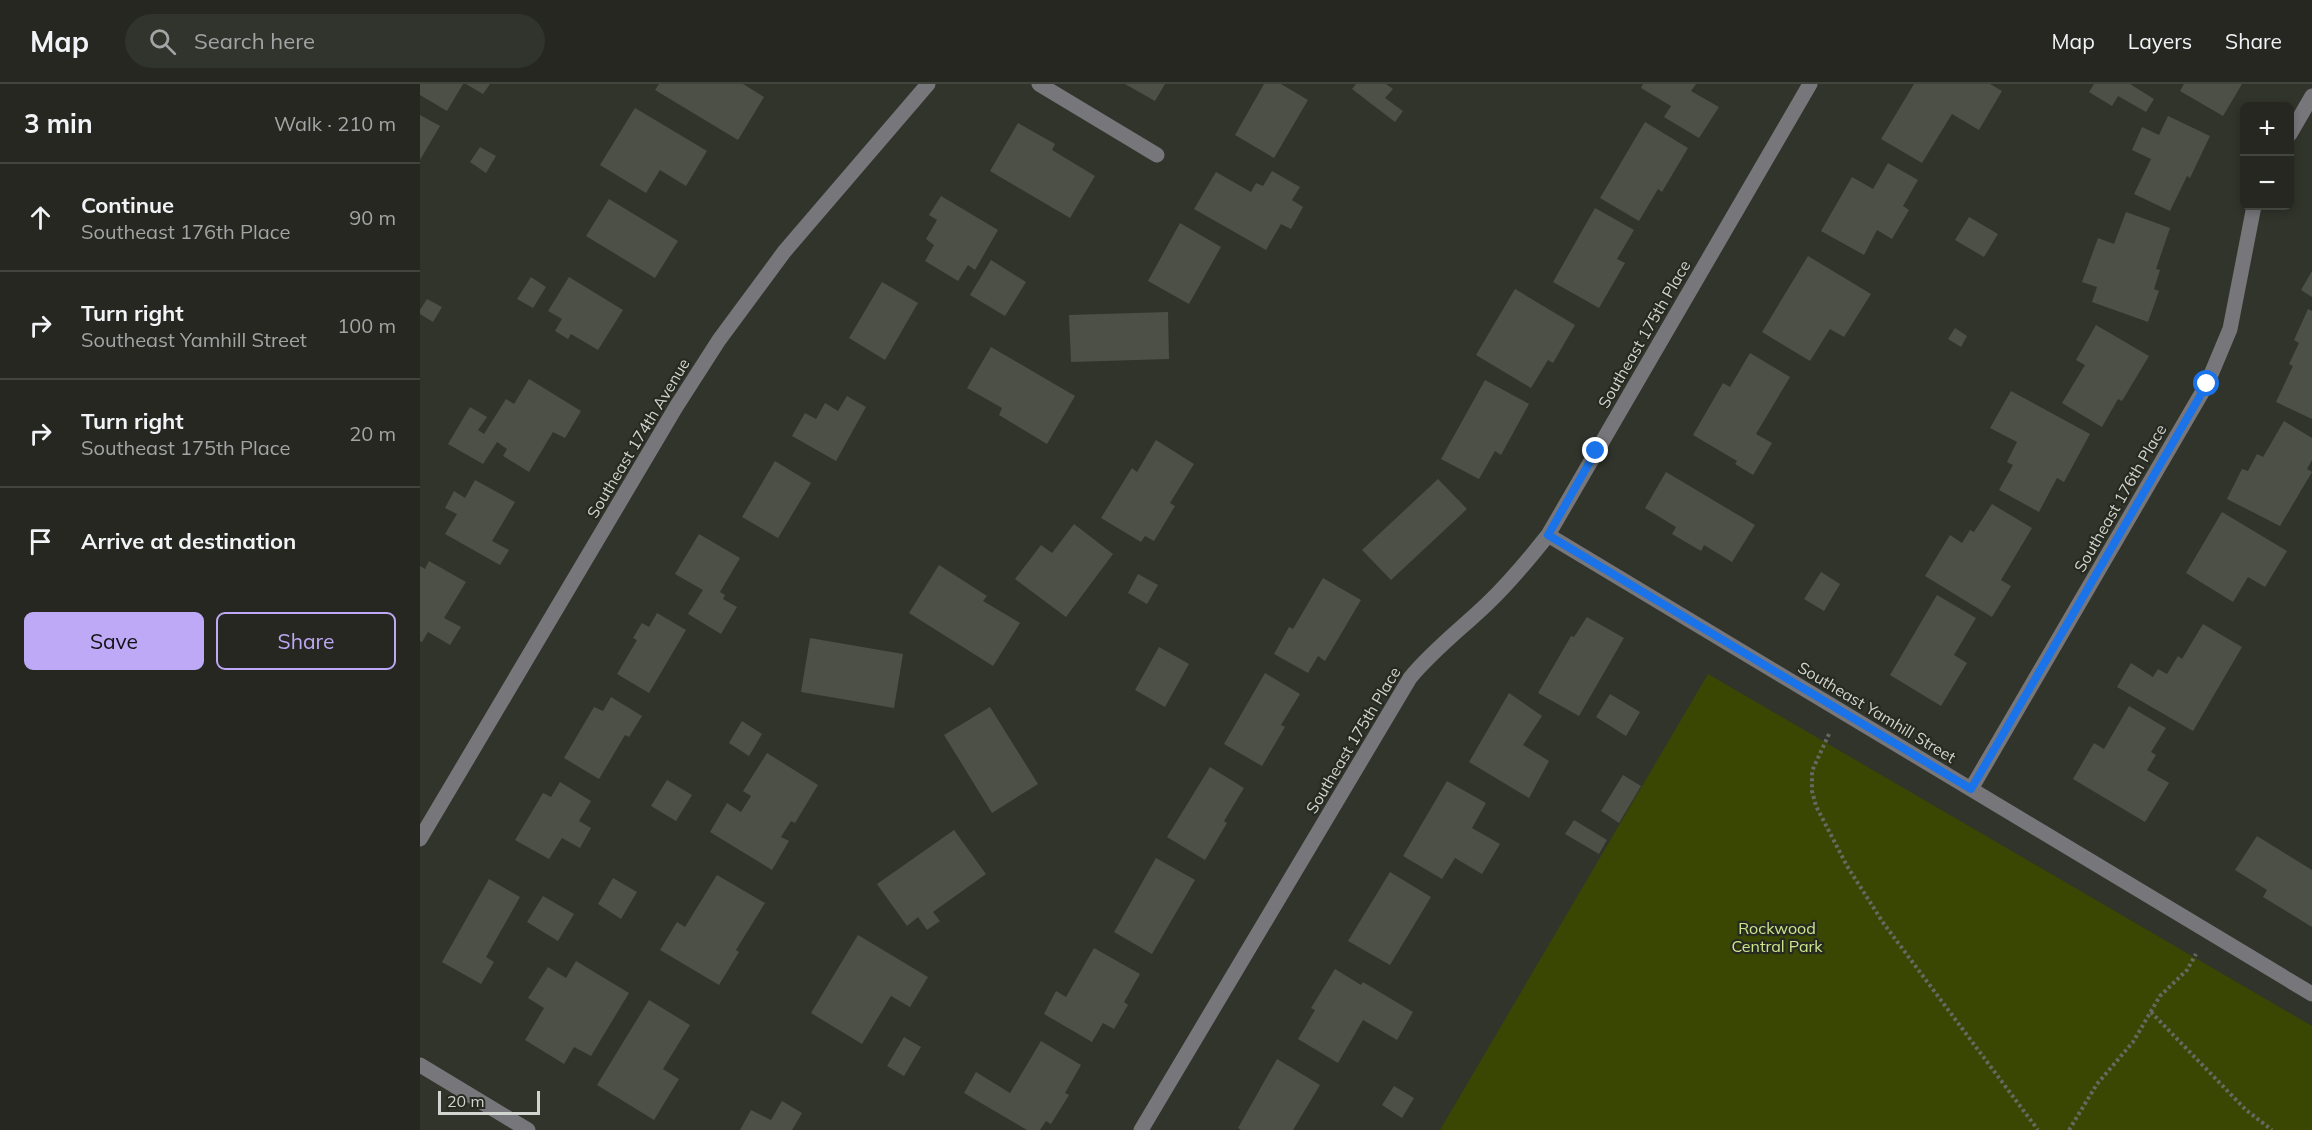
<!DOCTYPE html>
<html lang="en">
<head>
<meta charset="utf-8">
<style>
  body { margin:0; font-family:Mulish,sans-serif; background:#31332d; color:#f1f3f6 }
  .controls { position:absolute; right:18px; top:18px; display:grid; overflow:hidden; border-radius:9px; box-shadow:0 3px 9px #0003 }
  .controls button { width:54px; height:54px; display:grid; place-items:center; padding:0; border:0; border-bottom:2px solid #42443e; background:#252720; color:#f1f3f6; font:30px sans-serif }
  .scale { position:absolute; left:18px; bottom:15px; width:102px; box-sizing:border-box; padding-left:6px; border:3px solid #d2d4cf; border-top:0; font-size:16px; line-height:21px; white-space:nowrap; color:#d2d4cf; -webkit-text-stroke:4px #272a21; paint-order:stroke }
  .stop { position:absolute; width:18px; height:18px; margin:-14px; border:4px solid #1a73e8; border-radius:50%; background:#fff }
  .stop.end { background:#1a73e8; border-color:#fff; box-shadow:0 2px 6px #0008 }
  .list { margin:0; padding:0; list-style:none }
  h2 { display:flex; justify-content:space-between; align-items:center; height:78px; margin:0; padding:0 24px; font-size:26px }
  h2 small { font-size:20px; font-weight:400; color:#a3a5a5 }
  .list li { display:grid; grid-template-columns:39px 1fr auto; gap:18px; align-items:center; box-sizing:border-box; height:108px; padding:0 24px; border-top:2px solid #42443e }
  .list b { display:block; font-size:22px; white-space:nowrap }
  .list p { margin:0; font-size:20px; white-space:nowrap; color:#a3a5a5 }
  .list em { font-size:20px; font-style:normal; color:#a3a5a5 }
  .actions { display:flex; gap:12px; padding:18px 24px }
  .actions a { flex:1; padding:14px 0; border:2px solid #bda9f5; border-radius:9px; text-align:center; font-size:21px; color:#bda9f5 }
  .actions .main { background:#bda9f5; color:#111 }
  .icon { flex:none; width:33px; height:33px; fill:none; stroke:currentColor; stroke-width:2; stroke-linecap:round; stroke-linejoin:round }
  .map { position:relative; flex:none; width:1892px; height:1046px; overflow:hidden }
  header { display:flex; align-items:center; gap:36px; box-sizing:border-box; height:84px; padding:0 30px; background:#252720; border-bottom:2px solid #42443e }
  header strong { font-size:28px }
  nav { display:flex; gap:33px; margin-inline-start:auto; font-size:21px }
  .search { width:420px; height:54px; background:#31332d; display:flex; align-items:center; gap:15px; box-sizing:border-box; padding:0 21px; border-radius:33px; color:#a3a5a5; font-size:22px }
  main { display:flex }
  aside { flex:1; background:#252720 }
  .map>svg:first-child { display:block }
</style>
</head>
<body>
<header>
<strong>Map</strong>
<div class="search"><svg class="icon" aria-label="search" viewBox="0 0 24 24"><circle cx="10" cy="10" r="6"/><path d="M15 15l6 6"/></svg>Search here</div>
<nav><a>Map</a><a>Layers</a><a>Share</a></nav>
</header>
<main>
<aside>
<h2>3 min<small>Walk · 210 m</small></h2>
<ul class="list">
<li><svg class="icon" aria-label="ahead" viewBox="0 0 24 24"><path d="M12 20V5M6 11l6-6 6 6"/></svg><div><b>Continue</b><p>Southeast 176th Place</p></div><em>90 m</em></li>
<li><svg class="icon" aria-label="right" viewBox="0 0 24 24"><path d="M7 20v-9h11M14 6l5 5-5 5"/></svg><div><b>Turn right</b><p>Southeast Yamhill Street</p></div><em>100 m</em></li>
<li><svg class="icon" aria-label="right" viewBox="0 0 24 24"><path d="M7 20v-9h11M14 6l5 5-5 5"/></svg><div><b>Turn right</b><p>Southeast 175th Place</p></div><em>20 m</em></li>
<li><svg class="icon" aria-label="arrive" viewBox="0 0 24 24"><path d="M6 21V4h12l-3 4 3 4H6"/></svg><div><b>Arrive at destination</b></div></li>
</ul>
<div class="actions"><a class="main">Save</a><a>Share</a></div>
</aside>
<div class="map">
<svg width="1892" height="1046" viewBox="0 0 1892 1046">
  <rect width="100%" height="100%" fill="#31342b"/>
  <path fill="#394702" d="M1288,590L1892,942V1046H1020Z"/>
  <path fill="#4d5046" d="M0,0H43L27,27L0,11Z
    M46,0H70L63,10Z
    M239,0H323L344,13L318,56L235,6Z
    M705,0H745L735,17Z
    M844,0H861L888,16L854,74L815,51Z
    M936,0H966L973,5L965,14L983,27L975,38L932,5Z
    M1223,0H1276L1271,7L1299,23L1279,54L1244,33L1251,22L1221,4Z
    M1494,0H1570L1582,7L1559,46L1532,30L1502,79L1461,55Z
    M1674,0H1710L1734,15L1726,28L1698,12L1692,22L1669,8Z
    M1764,0H1822L1803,32L1760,7Z
    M215,24L287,67L266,102L240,86L226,109L180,81Z
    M0,31L20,42L0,76Z
    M1748,32L1790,52L1770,94L1767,92L1750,127L1714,110L1731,75L1712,66L1722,43L1739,51Z
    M1225,38L1268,64L1242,108L1238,105L1219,137L1180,114Z
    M598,39L635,60L632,66L675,92L650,134L570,87Z
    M60,63L76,72L66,89L50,78Z
    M1468,79L1498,96L1483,122L1489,126L1472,155L1457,146L1444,171L1401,147L1432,93L1453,105Z
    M852,87L880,103L872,116L883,123L871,145L861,140L846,166L774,125L796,88L831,108L836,99L843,102Z
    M521,112L578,146L555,186L548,181L538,197L505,177L514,161L506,155L517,136L509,131Z
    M189,115L258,157L235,194L166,152Z
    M1175,124L1214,146L1197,175L1205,179L1179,224L1133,198Z
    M1706,128L1750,144L1736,185L1740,186L1734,205L1739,207L1728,238L1672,218L1677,203L1662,198L1678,154L1694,160Z
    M1549,133L1578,150L1564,173L1535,156Z
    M760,139L801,163L769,220L728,197Z
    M1388,172L1451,210L1424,253L1410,245L1390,277L1342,248Z
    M571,176L606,198L585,232L550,211Z
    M1892,187V213L1881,206Z
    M111,193L126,203L113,224L97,215Z
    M149,193L203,226L178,266L151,250L148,255L135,247L142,235L128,227Z
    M462,198L498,219L465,276L429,254Z
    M1095,205L1155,241L1133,279L1128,276L1111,304L1056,271Z
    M7,215L22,223L13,238L0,230V226Z
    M1888,225L1892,227V335L1856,318L1873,282L1869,280L1879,259L1874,256Z
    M748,228L749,275L651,278L649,231Z
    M1676,241L1729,272L1702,317L1698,315L1682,343L1642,319L1665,281L1656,276Z
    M1535,244L1547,252L1541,263L1528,255Z
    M571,263L655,312L627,360L579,331L582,324L547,304Z
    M1330,269L1370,293L1336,350L1352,359L1333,391L1315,380L1317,377L1273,351L1303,299L1310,303Z
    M109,295L161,327L145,354L133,348L109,388L83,372L87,365L77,358L63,380L28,360L50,323L67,333L58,346L64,350L86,315L94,320Z
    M1065,296L1109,320L1081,371L1075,367L1059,395L1021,375Z
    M1591,307L1670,350L1644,398L1637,394L1619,428L1579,406L1593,381L1587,378L1597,358L1570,344Z
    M427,312L446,323L416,377L372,352L385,329L396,335L405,319L418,327Z
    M1864,337L1892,354V376L1887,385L1892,388L1860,442L1807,415L1822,385L1828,387L1837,370L1843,373Z
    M736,356L774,380L750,419L755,422L734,457L725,452L721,458L681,434L712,384L717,388Z
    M355,377L391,399L358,454L322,433Z
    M1246,388L1335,441L1312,478L1284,461L1281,467L1252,450L1256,443L1225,424Z
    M1018,395L1047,425L971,496L942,466Z
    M55,396L95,418L72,457L89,466L80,481L25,450L37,430L25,424L34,407L45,414Z
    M1572,420L1612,444L1581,496L1591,502L1572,533L1505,492L1530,451L1542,459L1550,446L1554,448Z
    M1802,428L1867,467L1845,503L1828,493L1813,518L1766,489Z
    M654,440L693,470L646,533L595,495L621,461L632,469Z
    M279,450L320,474L300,508L305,511L303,515L317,523L301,550L268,530L283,506L255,490Z
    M9,477L46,498L24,534L41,543L30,561L8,548L2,558L0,557V482L5,485Z
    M519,481L567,512L563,517L600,539L573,582L489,529Z
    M1401,488L1420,500L1404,527L1384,515Z
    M718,490L738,501L727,520L708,509Z
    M903,494L941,516L905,577L898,572L888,589L854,570L869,543L873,545Z
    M1517,511L1556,534L1534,571L1547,579L1521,622L1470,591Z
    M237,529L266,546L229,609L197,590L217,556L213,554L222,539L229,543Z
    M1167,533L1204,554L1159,632L1118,609L1151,552L1154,553Z
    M1783,540L1822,563L1773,647L1697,603L1711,579L1733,593L1738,585L1747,590L1758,572L1762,575Z
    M390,554L483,570L474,624L381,608Z
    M739,563L769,580L745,623L715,606Z
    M845,589L880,610L861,641L865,643L842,682L804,660Z
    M1089,609L1122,632L1103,661L1129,677L1109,714L1049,678Z
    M1190,610L1220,628L1206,652L1176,633Z
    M191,613L222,632L209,653L205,651L179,695L144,674L174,623L183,627Z
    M1709,622L1746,644L1731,668L1736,671L1727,686L1749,699L1725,738L1653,695L1674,659L1684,665Z
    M570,623L618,700L572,729L524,651Z
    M322,637L342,650L329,672L309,659Z
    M347,669L398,701L375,739L371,737L361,753L369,757L352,786L290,748L307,719L321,728L331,712L323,707Z
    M790,683L824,704L804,737L807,739L785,776L747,753Z
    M1203,691L1221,702L1199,739L1181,727Z
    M247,696L272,711L256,737L231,722Z
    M1027,697L1066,719L1052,744L1080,760L1062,790L1035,774L1022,795L983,772Z
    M140,698L171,717L159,737L171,744L160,764L142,754L129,775L95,756L123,709L131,713Z
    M1154,736L1187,756L1179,770L1145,750Z
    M534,746L566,790L513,828L520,837L507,846L498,833L487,842L457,800Z
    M1837,752L1892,786V843L1843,813L1847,806L1815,786Z
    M736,774L775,796L732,870L694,848Z
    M970,788L1011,813L970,881L928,857Z
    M297,791L345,819L316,866L319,868L299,901L240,866L257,838L265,843Z
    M193,794L217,808L201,835L178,820Z
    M69,795L100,813L66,873L74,878L61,900L22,878Z
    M123,812L154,830L138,857L107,838Z
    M438,851L508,893L490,923L471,912L442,960L391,929Z
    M674,864L720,890L704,918L708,921L694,945L683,939L672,958L624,930L636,907L646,913Z
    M156,877L209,909L171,972L154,963L144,980L105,956L124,924L108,914L128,883L146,894Z
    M915,885L941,901L943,898L993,928L977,956L943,936L918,979L878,955L895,926L891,924Z
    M229,916L270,941L243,985L259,995L234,1036L177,1001Z
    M484,953L501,963L484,992L467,982Z
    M621,957L661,981L645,1009L649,1011L631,1040L626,1037L620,1046H607L544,1009L556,988L590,1009Z
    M857,975L900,1001L873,1046H821L818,1044Z
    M974,1002L994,1014L982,1034L962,1021Z
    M362,1017L382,1029L372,1046H320L331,1026L351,1036Z"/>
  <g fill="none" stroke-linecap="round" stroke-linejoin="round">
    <path stroke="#666961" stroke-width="4" stroke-dasharray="3 3" stroke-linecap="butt" d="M1409,650L1392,687V707L1396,722L1427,782L1464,840L1618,1046
      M1731,928L1826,1026L1852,1046
      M1649,1046L1677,1000L1713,958L1740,912L1767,886L1776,870"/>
    <path stroke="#77767b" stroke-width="15" d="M619,0L737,71
      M1870,50L1892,12
      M1128,451L1892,910
      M1551,705L1787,300L1810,245L1834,122
      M0,755L256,323L299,256L364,168L508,0
      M0,981L108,1046
      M721,1046L990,594C1013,566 1041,545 1067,520C1089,499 1109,475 1128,451L1390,0"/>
  </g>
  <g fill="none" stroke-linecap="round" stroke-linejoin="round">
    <path stroke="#1a73e8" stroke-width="8" d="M1176,367L1128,451L1551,705L1787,300"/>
  </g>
  <g text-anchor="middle" stroke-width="4.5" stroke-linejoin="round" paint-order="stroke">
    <g font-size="16" fill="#d2d4cf" stroke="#272a21">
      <text transform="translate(1224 250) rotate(-60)" y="6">Southeast 175th Place</text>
      <text transform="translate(218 354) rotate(-59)" y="6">Southeast 174th Avenue</text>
      <text transform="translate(1700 414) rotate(-60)" y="6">Southeast 176th Place</text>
      <text transform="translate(1457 628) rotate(31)" y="6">Southeast Yamhill Street</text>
      <text transform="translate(933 656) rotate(-59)" y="6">Southeast 175th Place</text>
    </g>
    <g font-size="16" fill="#cee78d" stroke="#272a21">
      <text x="1357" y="850">Rockwood<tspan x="1357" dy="18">Central Park</tspan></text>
    </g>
  </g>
</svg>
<div class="controls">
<button>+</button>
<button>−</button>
</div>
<div class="scale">20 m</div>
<div class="stop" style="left:1787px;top:300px"></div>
<div class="stop end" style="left:1176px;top:367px"></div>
</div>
</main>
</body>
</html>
